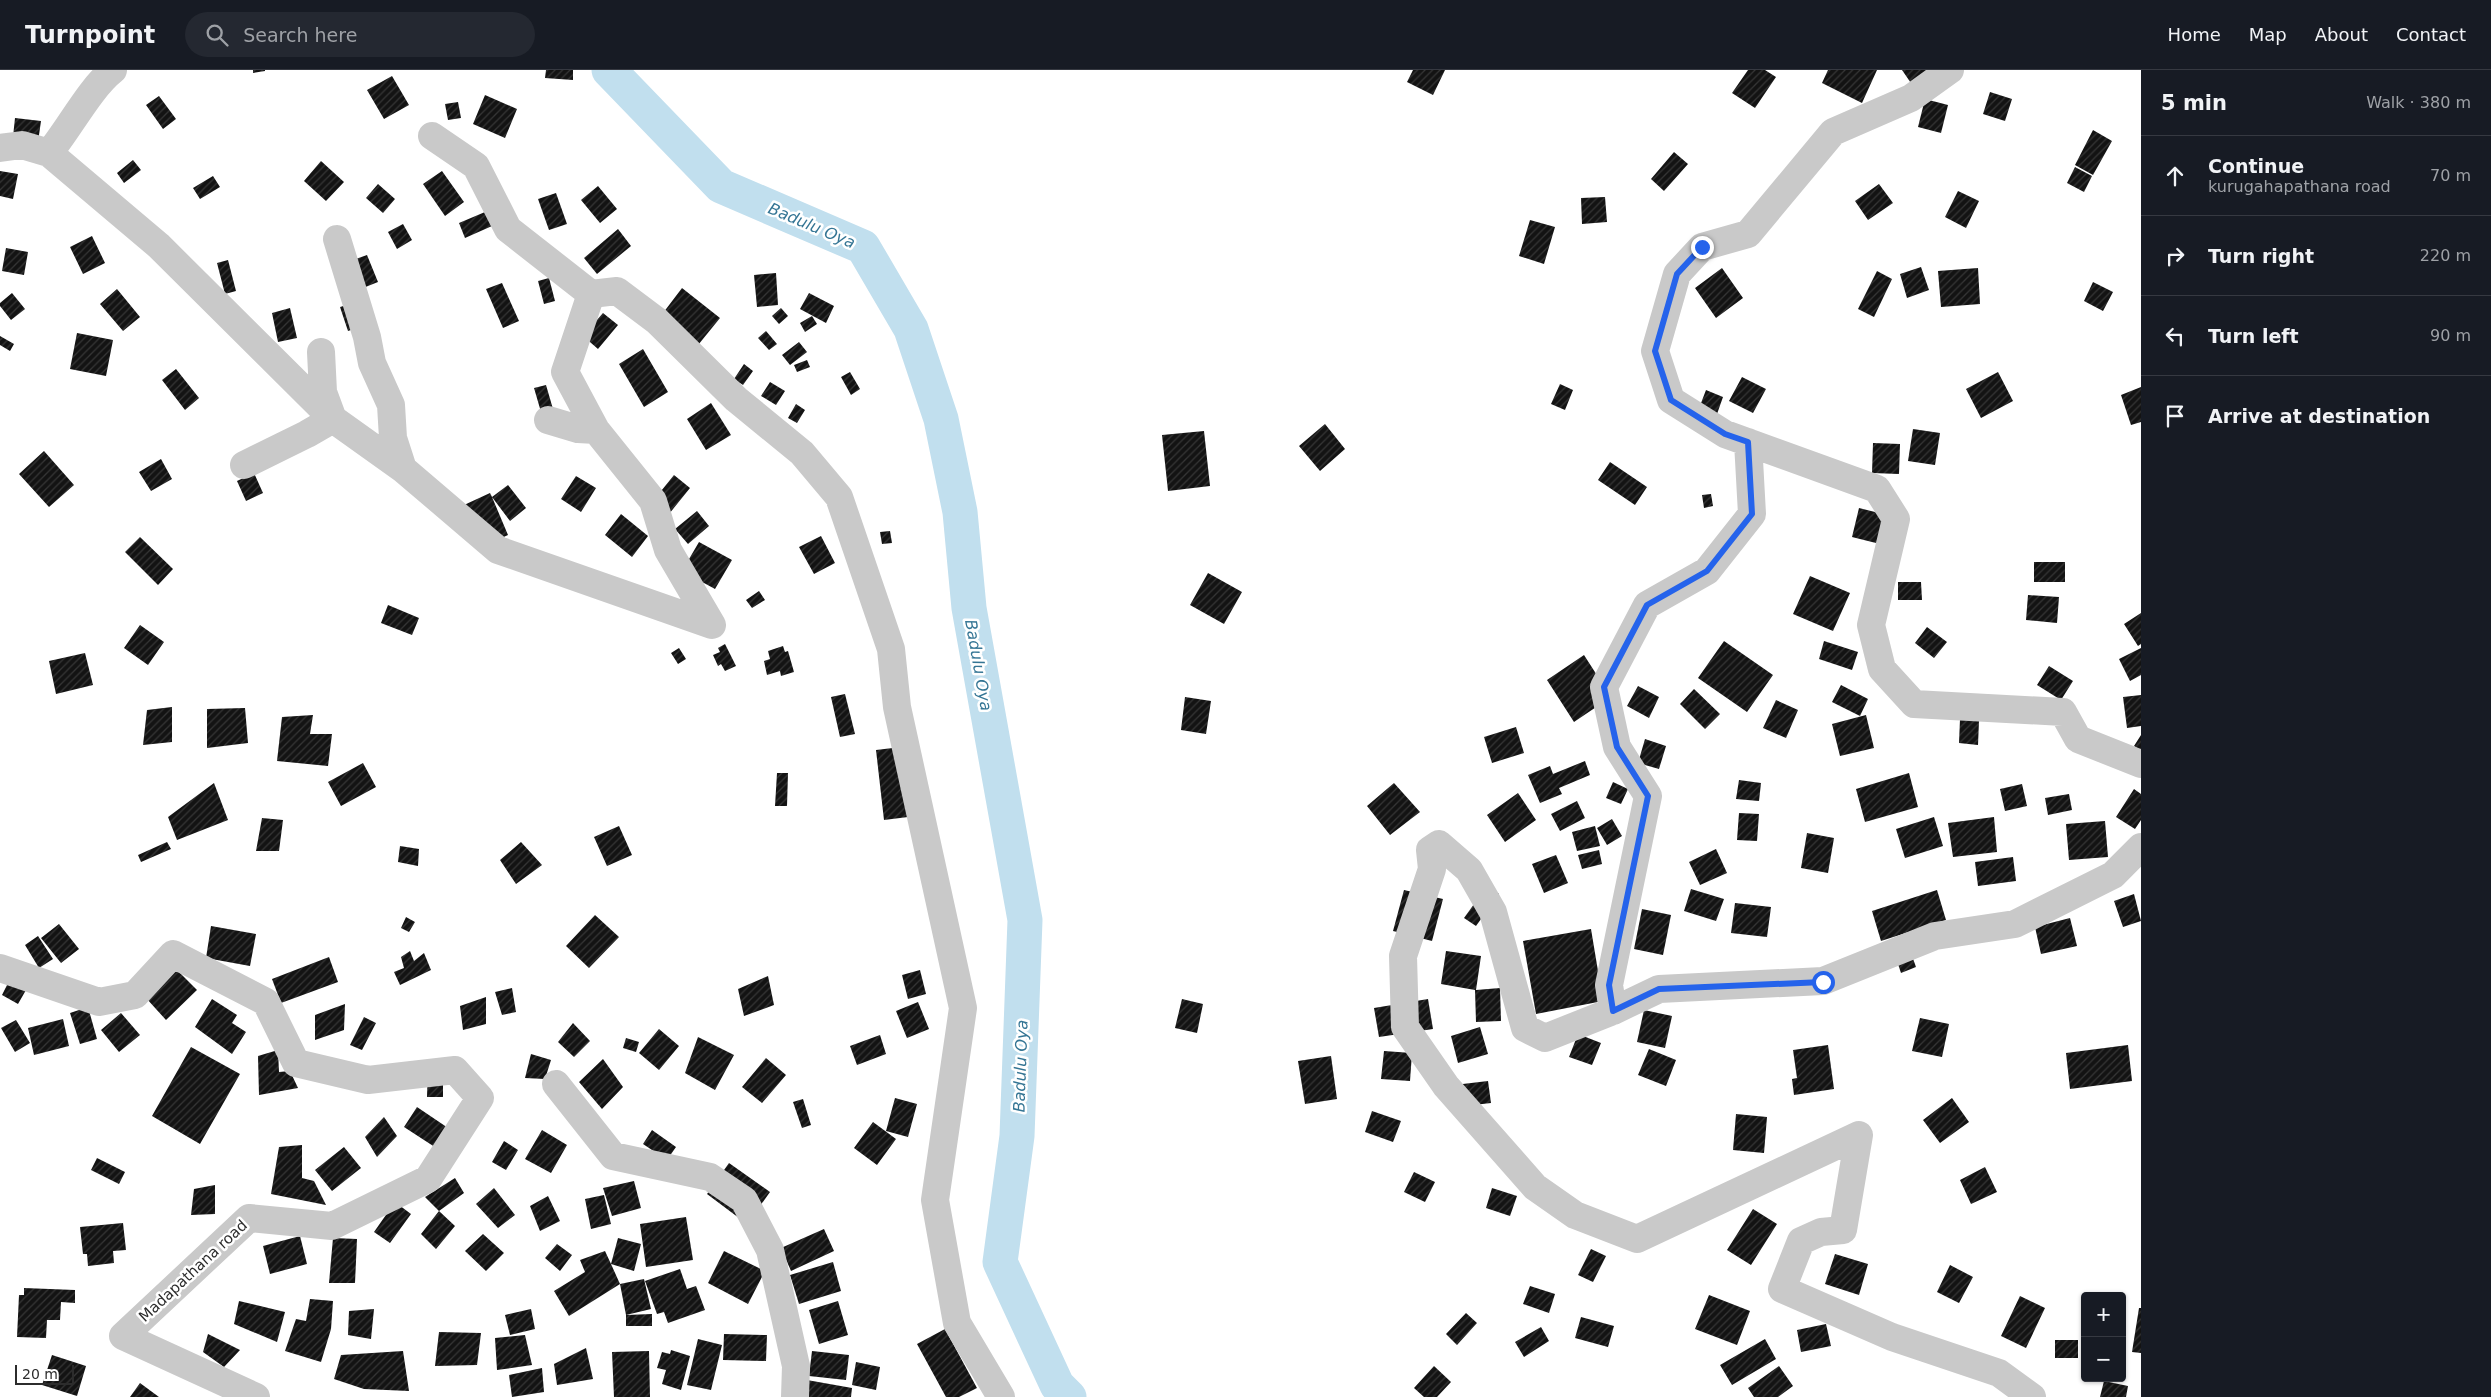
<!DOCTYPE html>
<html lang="en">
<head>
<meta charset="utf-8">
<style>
  body { margin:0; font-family:"DejaVu Sans",sans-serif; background:#242831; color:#f1f3f6 }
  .controls { position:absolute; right:15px; bottom:15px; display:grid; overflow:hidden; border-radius:5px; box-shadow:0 1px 4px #0004 }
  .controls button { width:45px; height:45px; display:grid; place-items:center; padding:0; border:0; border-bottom:1px solid #363941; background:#171b24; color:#f1f3f6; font:25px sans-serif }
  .scale { position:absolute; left:15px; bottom:12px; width:59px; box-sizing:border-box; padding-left:5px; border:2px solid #2c2c2c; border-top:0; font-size:14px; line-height:18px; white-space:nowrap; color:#2c2c2c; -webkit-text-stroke:4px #fff; paint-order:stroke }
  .stop { position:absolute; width:15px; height:15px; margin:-11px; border:4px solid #2563eb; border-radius:50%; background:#fff }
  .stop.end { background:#2563eb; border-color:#fff; box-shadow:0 1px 5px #0008 }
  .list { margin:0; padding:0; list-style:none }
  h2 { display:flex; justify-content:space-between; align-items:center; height:65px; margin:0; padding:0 20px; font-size:21px }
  h2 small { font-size:16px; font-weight:400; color:#9ea1a6 }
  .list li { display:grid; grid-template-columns:32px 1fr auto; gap:15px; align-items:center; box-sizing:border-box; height:80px; padding:0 20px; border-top:1px solid #363941 }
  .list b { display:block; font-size:19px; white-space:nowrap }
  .list p { margin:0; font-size:16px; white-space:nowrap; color:#9ea1a6 }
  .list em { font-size:16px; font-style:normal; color:#9ea1a6 }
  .icon { flex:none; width:28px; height:28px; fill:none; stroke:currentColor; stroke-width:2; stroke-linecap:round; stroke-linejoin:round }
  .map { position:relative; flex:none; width:2141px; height:1327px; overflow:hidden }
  header { display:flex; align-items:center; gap:30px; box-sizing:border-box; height:70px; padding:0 25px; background:#171b24; border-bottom:1px solid #363941 }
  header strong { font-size:24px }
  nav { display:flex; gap:28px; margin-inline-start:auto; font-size:18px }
  .search { width:350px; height:45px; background:#242831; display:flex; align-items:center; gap:12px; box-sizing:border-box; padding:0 18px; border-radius:28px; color:#9ea1a6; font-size:19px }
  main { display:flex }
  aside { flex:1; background:#171b24 }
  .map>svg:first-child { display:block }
</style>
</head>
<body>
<header>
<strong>Turnpoint</strong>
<div class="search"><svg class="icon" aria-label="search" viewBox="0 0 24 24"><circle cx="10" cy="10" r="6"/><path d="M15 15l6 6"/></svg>Search here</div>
<nav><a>Home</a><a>Map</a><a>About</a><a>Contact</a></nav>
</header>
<main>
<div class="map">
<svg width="2141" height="1327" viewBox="0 0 2141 1327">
  <defs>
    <pattern id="building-hatch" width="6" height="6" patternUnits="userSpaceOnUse" patternTransform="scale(1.25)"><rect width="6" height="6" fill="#131313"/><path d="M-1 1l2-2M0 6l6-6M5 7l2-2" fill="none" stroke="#363636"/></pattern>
  </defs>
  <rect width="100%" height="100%" fill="#fff"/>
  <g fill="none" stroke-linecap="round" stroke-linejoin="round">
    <path stroke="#c1dfee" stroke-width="35" d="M609,0L721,116L863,177L911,259L941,349L960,442L969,538L1025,850L1017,1066L1000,1192L1057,1315L1069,1327"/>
  </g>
  <path fill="url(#building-hatch)" d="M253,0H265V1L253,3Z
    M546,0H573V10L545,8Z
    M1413,0H1445L1433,25L1407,12Z
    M1748,0H1765L1776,7L1755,38L1732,23Z
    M1828,0H1877L1862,33L1822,13Z
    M1902,0H1939L1915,19Z
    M392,6L409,35L384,49L367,20Z
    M1990,22L2012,29L2005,51L1983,44Z
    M485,25L517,39L505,68L473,54Z
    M159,26L176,49L163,59L146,35Z
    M1925,29L1948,35L1941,63L1918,57Z
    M458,32L461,48L448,50L445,34Z
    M15,48L41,51L37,79L12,76Z
    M2093,60L2112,71L2093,105L2075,95Z
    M1674,82L1688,94L1664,121L1651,109Z
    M133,90L141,100L124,113L117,103Z
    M321,91L344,112L326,131L304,111Z
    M2075,97L2092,106L2084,122L2067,113Z
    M0,101L18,104L13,129L0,126Z
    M442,101L464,132L445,146L423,114Z
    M213,106L220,117L200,129L193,118Z
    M378,114L395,129L383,143L366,128Z
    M1879,114L1893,133L1868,150L1855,131Z
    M598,116L617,139L600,153L581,130Z
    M1958,121L1979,131L1966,158L1945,147Z
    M556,123L567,154L549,160L538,129Z
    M1605,127L1607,152L1582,154L1581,128Z
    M485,142L492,156L465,168L459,153Z
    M1530,150L1555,157L1544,194L1519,186Z
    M403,154L412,170L397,179L388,162Z
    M618,159L631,176L597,204L584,188Z
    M92,166L105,193L83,204L70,177Z
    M6,178L28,182L24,205L2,201Z
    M367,185L378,212L363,218L353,190Z
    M228,190L236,221L225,224L217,193Z
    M1921,197L1929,220L1907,228L1900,204Z
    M1722,198L1743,228L1716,248L1695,218Z
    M1978,198L1980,234L1941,237L1938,201Z
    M1877,201L1892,209L1874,247L1858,239Z
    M776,203L778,235L757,237L754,205Z
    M549,208L555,231L544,234L538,211Z
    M2093,212L2113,222L2103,241L2084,231Z
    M502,213L519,251L503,258L486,219Z
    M682,218L720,248L694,280L657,251Z
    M117,219L140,247L123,261L100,234Z
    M12,223L25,239L11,250L0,236V233Z
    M809,223L834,236L826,253L800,239Z
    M350,234L357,258L348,261L340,237Z
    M290,238L297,268L278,272L272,243Z
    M781,238L788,246L779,254L772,246Z
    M603,243L618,255L598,279L583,266Z
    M812,246L817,254L805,262L800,253Z
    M766,261L777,274L769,280L758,268Z
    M77,263L113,270L106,306L70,299Z
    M0,266L14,274L10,281L0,275Z
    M799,272L807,282L790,295L782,285Z
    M643,279L668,322L644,337L619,294Z
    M807,290L810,297L797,302L794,295Z
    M744,294L753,301L743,315L734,309Z
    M176,299L199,328L185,340L162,310Z
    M850,302L860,319L851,325L841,307Z
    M1998,302L2013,331L1981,348L1966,319Z
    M1742,307L1766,319L1753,343L1729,331Z
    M770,312L785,321L776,335L761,326Z
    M1560,314L1573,320L1565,340L1551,334Z
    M546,315L553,339L541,342L534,318Z
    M2141,317V352L2131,355L2121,325Z
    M1706,320L1723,327L1711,361L1693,354Z
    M711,333L731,365L706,380L687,349Z
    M796,334L805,340L797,353L788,348Z
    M1325,354L1345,379L1320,401L1299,376Z
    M1913,359L1940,363L1935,395L1908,391Z
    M1204,361L1210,416L1168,421L1162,365Z
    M1873,373L1900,374L1899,404L1872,403Z
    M44,381L74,415L49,437L19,404Z
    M161,389L172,409L151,421L139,402Z
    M1610,392L1647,417L1635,435L1598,410Z
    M254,403L263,423L246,431L237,411Z
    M674,405L690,418L669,444L653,431Z
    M576,406L596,418L581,442L561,429Z
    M508,415L526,438L510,451L492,427L508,465L482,477L464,435L490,423L492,427Z
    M1711,424L1713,436L1704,438L1702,425Z
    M1859,438L1887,445L1880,474L1852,467Z
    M697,441L709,456L688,474L675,459Z
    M621,444L648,466L632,487L605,465Z
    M890,461L892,473L882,474L880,462Z
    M821,466L835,493L814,504L799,477Z
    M140,467L173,499L158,515L125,482Z
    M699,472L732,490L715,519L682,501Z
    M2034,492H2065V512H2034Z
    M1208,503L1242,522L1224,554L1190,535Z
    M1810,506L1850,523L1833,561L1793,544Z
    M1898,512H1921L1922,530H1898Z
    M759,521L765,530L752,538L746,530Z
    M2028,525L2059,527L2057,553L2026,550Z
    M388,535L419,548L412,565L381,553Z
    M2141,543V574L2138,576L2124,554Z
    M140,555L164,572L148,595L124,578Z
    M1927,557L1947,572L1934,588L1915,573Z
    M1724,571L1773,605L1747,642L1698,608Z
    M1824,571L1858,582L1852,600L1819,589Z
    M725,574L736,596L725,601L721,594L718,596L713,585L720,582L718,578Z
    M783,576L785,582L788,581L794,602L781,606L780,601L767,605L764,591L770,589L768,581Z
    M679,578L686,589L678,594L671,583Z
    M2141,578V605L2130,611L2119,589Z
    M85,583L93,615L56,624L49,591Z
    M1584,585L1611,627L1574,652L1547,610Z
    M2049,596L2073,611L2061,630L2037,615Z
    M1841,615L1868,629L1860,646L1832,632Z
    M1638,616L1659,627L1649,648L1627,636Z
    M1694,619L1720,644L1705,659L1680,634Z
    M845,624L855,664L840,667L831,627Z
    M2141,625V656L2127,658L2123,627Z
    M1185,627L1211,631L1206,664L1181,660Z
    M1776,630L1798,640L1786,668L1763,658Z
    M172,637V672L143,675L147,640Z
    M245,638L248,673L207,678V639Z
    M313,645L310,664H332L328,696L277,691L282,647Z
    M1866,645L1874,678L1840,686L1832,654Z
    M1960,649L1979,651L1978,675L1959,673Z
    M1516,657L1524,683L1492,693L1484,667Z
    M2141,665V681L2134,676Z
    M1645,669L1666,676L1659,699L1638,693Z
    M901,677L908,747L884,750L876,680Z
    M1585,691L1590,705L1559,718L1562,724L1540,733L1528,705L1550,696L1553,704Z
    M363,693L376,717L341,736L328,712Z
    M777,703H788L787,736H775Z
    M1909,703L1918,737L1865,752L1856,719Z
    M1739,710L1761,713L1759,731L1736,729Z
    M1613,712L1628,719L1621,734L1606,728Z
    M214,713L228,750L177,770L168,747Z
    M1394,713L1420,742L1390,765L1367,736Z
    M2022,714L2027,736L2005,741L2000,719Z
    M2134,719L2141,724V750L2135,759L2116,747Z
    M1518,723L1536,750L1505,772L1487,745Z
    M2069,724L2072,740L2048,745L2045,728Z
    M1577,731L1585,748L1560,761L1551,744Z
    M1739,743L1759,744L1757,771L1737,770Z
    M1934,747L1943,776L1905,788L1896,759Z
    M1994,747L1997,782L1953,787L1948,753Z
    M262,748L283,750L279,781H256Z
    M1612,749L1622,766L1607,775L1597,758Z
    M2105,751L2108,787L2069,790L2066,754Z
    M619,756L632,785L607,796L594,767Z
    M1595,756L1600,776L1577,781L1572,762Z
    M1807,763L1834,768L1828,803L1801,798Z
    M167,772L171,779L141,792L138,785Z
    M521,772L542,795L516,814L500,790Z
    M400,776L419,779L418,796L398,792Z
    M1716,779L1727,803L1700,815L1689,792Z
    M1599,780L1602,794L1582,799L1578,785Z
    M1556,785L1568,813L1544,823L1532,794Z
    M2013,787L2016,811L1978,816L1975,792Z
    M1487,816L1499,824L1476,856L1464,848Z
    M1691,819L1724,829L1716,851L1684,841Z
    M1404,820L1443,829L1432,871L1393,861Z
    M1937,820L1946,850L1881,871L1872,841Z
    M2134,824L2141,851L2123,857L2114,831Z
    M1735,833L1771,837L1767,867L1731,863Z
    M1642,839L1671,845L1663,885L1634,879Z
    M595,845L619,867L589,898L566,876Z
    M406,847L415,852L409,862L401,858Z
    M2070,848L2077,876L2041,884L2035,857Z
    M59,854L79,879L61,893L41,868Z
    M211,856L256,864L250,896L206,888Z
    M1591,859L1603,931L1536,944L1523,871Z
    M38,866L53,889L39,898L25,875Z
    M410,881L414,891L424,883L431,900L400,915L394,902L404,898L401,887Z
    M1446,881L1481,886L1476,920L1500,918L1501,951L1476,952L1475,920L1441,914Z
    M1911,883L1916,897L1901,903L1896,888Z
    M329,887L338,912L281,933L272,909Z
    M176,899L197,920L166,950L146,928Z
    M920,900L926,924L908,929L902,905Z
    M768,906L774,935L744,946L738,919Z
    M9,911L26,920L18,934L2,925Z
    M512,918L516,942L502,945L495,922Z
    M486,927V954L463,960L460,936Z
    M212,929L237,945L232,953L246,962L232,984L195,957Z
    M1182,929L1203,934L1197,963L1175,958Z
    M1428,929L1433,959L1379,967L1374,938Z
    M918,932L929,959L907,968L896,941Z
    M345,934L344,960L315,970V945Z
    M88,937L97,969L80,974L70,943Z
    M1644,940L1672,946L1665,978L1637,972Z
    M121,943L140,965L119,982L101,960Z
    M364,947L376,953L362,980L350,975Z
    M1920,948L1949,954L1942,987L1912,981Z
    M63,949L69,976L34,985L28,958Z
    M16,950L30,973L15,982L1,958Z
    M573,953L590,971L574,987L558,972Z
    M1480,957L1488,984L1458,993L1451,966Z
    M659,959L679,976L659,1000L639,983Z
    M1578,964L1601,973L1592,995L1569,987Z
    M880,965L886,984L857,995L850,976Z
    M698,967L734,985L715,1020L685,1003Z
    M626,968L639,972L636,982L623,978Z
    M1828,975L1834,1019L1794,1025L1792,1009L1797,1008L1793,980Z
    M2128,975L2132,1011L2070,1019L2066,983Z
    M191,977L240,1004L200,1074L152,1046Z
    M1649,979L1676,990L1666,1016L1638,1005Z
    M278,980L279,1002L290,1001L298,1018L259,1025L258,986Z
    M1384,981L1412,983L1410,1011L1381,1009Z
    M531,984L551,990L545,1009L525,1008Z
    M1331,986L1337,1029L1305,1034L1298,991Z
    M766,988L786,1005L762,1033L742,1017Z
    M603,989L623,1017L602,1039L579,1012Z
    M428,993L443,994V1027H427Z
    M1488,1011L1491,1033L1448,1038L1446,1016Z
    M895,1028L917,1034L908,1067L886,1061Z
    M1952,1028L1969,1052L1940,1073L1923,1050Z
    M803,1029L811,1055L802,1058L793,1032Z
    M417,1037L457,1064L444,1083L404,1057Z
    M1372,1041L1401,1051L1393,1072L1365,1062Z
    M1736,1044L1767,1047L1764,1083L1733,1080Z
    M384,1047L397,1066L377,1087L365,1067Z
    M873,1052L896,1069L877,1095L854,1078Z
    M542,1060L567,1075L551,1103L525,1089Z
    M652,1060L676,1077L667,1090L643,1074Z
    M504,1071L518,1080L506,1100L492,1092Z
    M302,1075V1108L314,1111L326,1135L271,1124L279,1077Z
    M344,1077L361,1098L332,1121L315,1100Z
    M97,1088L125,1102L119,1114L91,1100Z
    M729,1093L770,1122L747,1154L707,1124Z
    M1985,1097L1997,1122L1971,1134L1960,1110Z
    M1414,1102L1435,1112L1425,1132L1404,1122Z
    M455,1108L464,1123L439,1141L425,1127Z
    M634,1111L641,1138L612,1146L603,1118Z
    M215,1115V1144L191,1145L194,1119Z
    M494,1118L515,1145L498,1158L476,1134Z
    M1492,1118L1517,1126L1510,1146L1486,1138Z
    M604,1125L611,1154L591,1159L585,1129Z
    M548,1126L560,1151L540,1161L530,1136Z
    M395,1132L411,1144L390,1173L374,1162Z
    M1753,1139L1777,1154L1751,1195L1727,1180Z
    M439,1141L455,1156L436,1179L421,1164Z
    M686,1147L693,1190L646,1197L640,1154Z
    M123,1153L126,1180L113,1181L114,1193L88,1196L87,1184H83L80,1157Z
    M824,1159L834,1181L791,1201L781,1178Z
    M483,1164L504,1183L486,1201L465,1181Z
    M300,1166L307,1194L270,1204L263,1176Z
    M333,1168L357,1169L355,1213H329Z
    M618,1168L641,1174L634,1201L611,1194L620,1214L644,1209L651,1239L626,1245L652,1244V1256H626V1245L620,1214L569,1246L554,1221L585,1202L580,1190L605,1181L611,1194Z
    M557,1174L572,1185L560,1201L545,1188Z
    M1591,1179L1606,1186L1593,1212L1578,1205Z
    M724,1181L765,1201L748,1234L708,1213Z
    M1835,1184L1868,1194L1859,1225L1825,1214Z
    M833,1192L841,1221L799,1234L790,1205Z
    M1950,1195L1973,1207L1959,1233L1937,1222Z
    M680,1199L687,1219L696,1216L705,1240L668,1253L664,1242L657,1244L645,1211Z
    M1530,1216L1555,1224L1549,1243L1523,1234Z
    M24,1218L75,1220V1233L61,1232L60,1250H47L46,1268L17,1267L19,1225H24Z
    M1709,1225L1750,1241L1737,1275L1695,1259Z
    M2020,1226L2045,1238L2026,1278L2001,1266Z
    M310,1229L333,1231L331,1259L321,1292L285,1281L296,1249L306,1251Z
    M239,1231L285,1242L277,1272L234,1254Z
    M838,1231L848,1265L819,1274L809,1240Z
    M2139,1238H2141V1283L2132,1282Z
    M374,1239L371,1269L348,1265L349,1241Z
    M531,1239L535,1259L510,1265L505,1245Z
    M1466,1243L1477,1253L1457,1275L1446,1264Z
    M1581,1247L1614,1256L1608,1277L1575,1268Z
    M1826,1254L1831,1276L1801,1282L1797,1260Z
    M1541,1257L1549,1271L1524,1287L1515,1272Z
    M945,1259L977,1318L959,1327H946L917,1274Z
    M439,1262L481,1263L477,1295L435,1296Z
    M208,1264L240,1280L224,1297L203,1282Z
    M724,1264L767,1265L766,1291L723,1290Z
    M525,1265L532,1295L497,1300L495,1268Z
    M698,1269L722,1275L711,1320L687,1315Z
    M1765,1269L1776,1289L1732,1315L1720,1295Z
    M2055,1270H2078V1288H2055Z
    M586,1278L593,1309L557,1315L554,1294Z
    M671,1280L690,1286L681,1320L662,1314L666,1300L657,1298L662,1282L670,1284Z
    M403,1281L409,1321L364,1319L334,1309L341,1285Z
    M649,1281L650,1327H614L612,1282Z
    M812,1281L849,1285L846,1310L809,1306Z
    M52,1285L86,1296L77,1326L42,1315Z
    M856,1292L880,1297L876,1320L852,1315Z
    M1434,1296L1451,1312L1437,1327H1424L1414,1318Z
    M1779,1296L1793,1316L1778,1327H1754L1748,1318Z
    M542,1298L544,1322L512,1327L509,1305Z
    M807,1310L852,1318L851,1327H804Z
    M2104,1311L2128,1316L2126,1327H2100Z
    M140,1313L159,1327H130Z"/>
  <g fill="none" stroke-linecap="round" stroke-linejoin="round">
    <path stroke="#c9c9c9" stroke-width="28" d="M1950,0L1911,28L1833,62L1748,164L1702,177L1677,204L1655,281L1671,330L1725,364L1877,419L1896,449L1871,555L1882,599L1914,634L2063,642L2078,669L2141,694
      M432,66L476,96L508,159L591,224
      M0,78L22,75L49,83L159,176L333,349L403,399L498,480L712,555L668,480L653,431L596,360L565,302L591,224L617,221L657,251L736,329L802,383L839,427L891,579L897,637L963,938L935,1130L957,1253L1001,1327
      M49,83C69,59 90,18 113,0
      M337,169L367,267L372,293L391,335L393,368L403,399
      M548,350L578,359L596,360
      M244,395L307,364L333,349L323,322L321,282
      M0,898L99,932L135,925L173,884L266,932L296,993L368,1010L455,1000L480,1028L428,1109L332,1156L249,1148L123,1266L256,1327
      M1613,941L1609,915L1648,726L1617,677L1604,617L1647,535L1707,501L1752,444L1748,372
      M556,1014L613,1086L710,1107L744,1130L770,1180L796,1296L795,1327
      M2032,1327L1999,1303L1892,1267L1782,1219L1801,1171L1821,1162L1843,1160L1859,1065L1637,1169L1575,1145L1535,1117L1446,1016L1405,957L1403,886L1432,799L1430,780L1439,774L1469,800L1493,842L1525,958L1545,968L1613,941L1659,919L1823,911L1935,866L2015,854L2113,805L2141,777"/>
  </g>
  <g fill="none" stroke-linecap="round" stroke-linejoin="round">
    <path stroke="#2563eb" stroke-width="6" d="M1702,177L1677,204L1655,281L1671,330L1725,364L1748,372L1752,444L1707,501L1647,535L1604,617L1617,677L1648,726L1609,915L1613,941L1659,919L1823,912"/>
  </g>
  <g text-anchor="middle" stroke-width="5" stroke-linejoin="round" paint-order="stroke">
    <g font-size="15" fill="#2c2c2c" stroke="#fff">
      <text transform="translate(193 1201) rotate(-43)" y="5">Madapathana road</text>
    </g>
    <g font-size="16" font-style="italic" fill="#347594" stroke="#fff">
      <text transform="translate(812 155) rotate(23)" y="6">Badulu Oya</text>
      <text transform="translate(979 595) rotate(80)" y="6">Badulu Oya</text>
      <text transform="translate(1020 996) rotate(-88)" y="6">Badulu Oya</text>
    </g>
  </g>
</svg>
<div class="controls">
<button>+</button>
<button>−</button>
</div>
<div class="scale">20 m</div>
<div class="stop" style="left:1823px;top:912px"></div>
<div class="stop end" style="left:1702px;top:177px"></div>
</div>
<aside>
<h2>5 min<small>Walk · 380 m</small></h2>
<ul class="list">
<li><svg class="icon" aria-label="ahead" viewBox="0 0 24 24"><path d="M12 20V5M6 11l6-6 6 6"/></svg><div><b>Continue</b><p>kurugahapathana road</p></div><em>70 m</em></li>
<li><svg class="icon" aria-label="right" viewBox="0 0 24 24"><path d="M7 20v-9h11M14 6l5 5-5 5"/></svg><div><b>Turn right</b></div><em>220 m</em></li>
<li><svg class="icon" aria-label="left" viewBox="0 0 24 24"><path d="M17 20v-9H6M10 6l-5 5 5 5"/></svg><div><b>Turn left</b></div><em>90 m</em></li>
<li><svg class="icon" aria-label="arrive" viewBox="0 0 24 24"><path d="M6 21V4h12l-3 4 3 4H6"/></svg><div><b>Arrive at destination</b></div></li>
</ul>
</aside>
</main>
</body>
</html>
